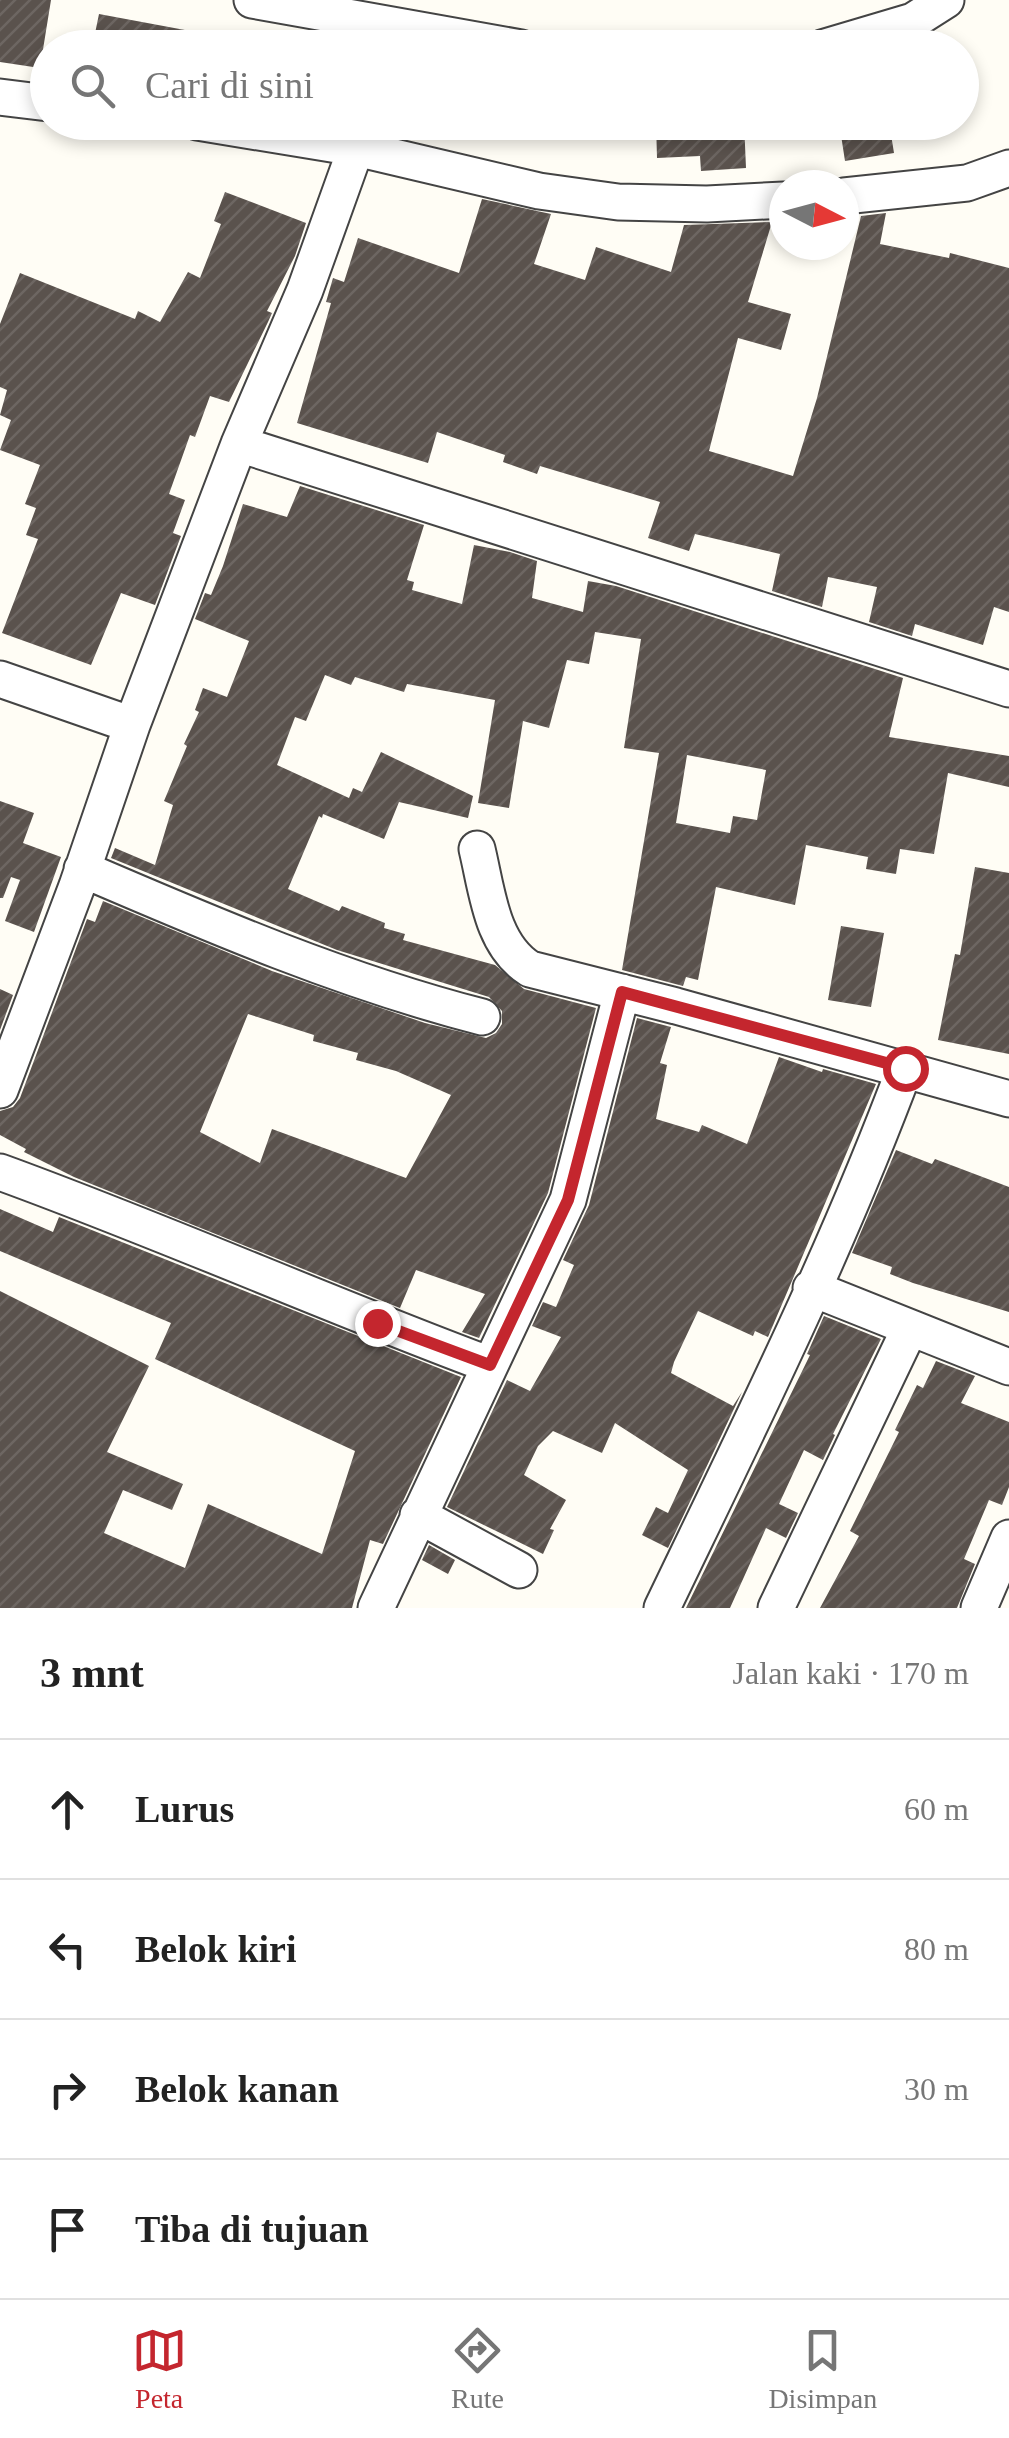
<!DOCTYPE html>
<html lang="id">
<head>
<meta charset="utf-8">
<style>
  body { margin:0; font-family:"Times New Roman",serif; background:#f2f2f2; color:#222 }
  .compass { position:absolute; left:769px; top:170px; width:90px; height:90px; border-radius:50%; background:#fff; box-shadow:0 5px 15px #0003; rotate:96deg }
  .stop { position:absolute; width:30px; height:30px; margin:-22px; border:8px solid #c4262e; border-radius:50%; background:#fff }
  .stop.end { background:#c4262e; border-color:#fff; box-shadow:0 2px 10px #0008 }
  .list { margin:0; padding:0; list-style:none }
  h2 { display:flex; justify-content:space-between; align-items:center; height:130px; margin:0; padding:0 40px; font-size:42px }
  h2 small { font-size:32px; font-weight:400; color:#767676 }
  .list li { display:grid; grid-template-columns:65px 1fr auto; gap:30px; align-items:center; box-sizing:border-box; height:140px; padding:0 40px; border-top:2px solid #e0e0e0 }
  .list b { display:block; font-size:38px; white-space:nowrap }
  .list em { font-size:32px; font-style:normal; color:#767676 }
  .icon { flex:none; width:55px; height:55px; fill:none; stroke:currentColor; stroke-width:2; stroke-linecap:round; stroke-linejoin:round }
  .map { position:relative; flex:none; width:1009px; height:1608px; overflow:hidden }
  .search { position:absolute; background:#fff; box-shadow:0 5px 15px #0003; left:30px; right:30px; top:30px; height:110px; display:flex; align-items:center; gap:25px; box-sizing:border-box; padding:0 35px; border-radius:55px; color:#767676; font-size:38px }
  .sheet { height:690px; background:#fff }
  nav { display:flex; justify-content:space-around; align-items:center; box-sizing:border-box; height:140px; border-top:2px solid #e0e0e0; background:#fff; font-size:28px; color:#767676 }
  nav a { display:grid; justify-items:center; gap:5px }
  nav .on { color:#c4262e }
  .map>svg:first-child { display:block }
</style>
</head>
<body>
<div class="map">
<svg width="1009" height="1608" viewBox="0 0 1009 1608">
  <defs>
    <pattern id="building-hatch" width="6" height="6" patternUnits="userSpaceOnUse" patternTransform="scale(2.5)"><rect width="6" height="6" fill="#5a524d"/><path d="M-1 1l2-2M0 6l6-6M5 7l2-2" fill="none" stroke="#6d6662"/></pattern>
  </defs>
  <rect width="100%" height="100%" fill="#fffdf5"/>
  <path fill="url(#building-hatch)" fill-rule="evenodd" d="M0,0H51L40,68L0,62Z
    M99,14L201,33L200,48H92Z
    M656,122H744L746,168L701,171L700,156L657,158Z
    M839,122H889L894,153L845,161Z
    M225,192L306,223L295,256L267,311L272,313L268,322L229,402L210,396L195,437L190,435L169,494L185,500L173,533L181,536L155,605L121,593L91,665L2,633L38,539L26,535L36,508L25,504L40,465L0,450L11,420L0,415L7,390L0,387V324L20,273L135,319L138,311L160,322L188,272L200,278L221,224L214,221Z
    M482,199L551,214L534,264L585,280L596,247L671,272L684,225L772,222L748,302L791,314L781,350L738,338L709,451L793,476L817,398L861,216L886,213L880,244L949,258L950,253L1009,268V612L994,607L983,645L915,624L912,636L869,622L877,587L828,577L822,607L772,591L780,554L695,534L689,551L648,538L660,502L540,466L537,474L503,462L505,455L437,432L428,463L297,423L331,303L326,302L333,278L344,282L358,238L459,273Z
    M300,486L424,525L407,580L414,582L412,590L462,604L474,545L510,552L537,561L532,598L583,612L588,581L616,586L903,678L889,737L1009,756V787L948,773L934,854L900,849L896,874L866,869L868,857L806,845L795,905L716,887L698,980L686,977L683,986L622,970L659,753L624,748L641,639L595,632L589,664L567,660L549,728L523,721L509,808L478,803L495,700L407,684L404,692L355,677L351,685L325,675L306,721L295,717L277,765L349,798L353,788L362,792L381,752L473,796L468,818L399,802L384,839L323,814L322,818L319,816L288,889L339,911L342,906L385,923L384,928L405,934L403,940L495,965L524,989L596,1008L548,1193L479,1338L462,1332L485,1294L416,1270L400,1308L74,1177L24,1152L26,1149L0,1135V1111L13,1107L20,1098L87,919L95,922L103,901L272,971L425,1023L486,1038L496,1033L502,1024V1011L489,997L337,950L111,858L115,848L155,865L173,805L164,801L187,746L184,744L199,712L195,710L203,688L227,697L249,641L195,619L205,593L211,595L223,566L243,504L287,517ZM687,755L766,770L757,820L733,816L730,833L676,823ZM248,1014L314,1035L313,1041L358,1053L356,1060L396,1071L451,1095L406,1178L272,1129L260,1163L200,1132Z
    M0,801L34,813L23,843L61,857L34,932L5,921L20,880L11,877L3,898H0Z
    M975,867L1009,873V1054L938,1040L955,954L960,955Z
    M841,926L884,933L871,1007L828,1000Z
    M0,989L13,995L0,1030Z
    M637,1018L671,1027L660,1063L667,1065L656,1119L699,1132L702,1125L747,1144L779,1057L822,1072L823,1069L876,1084L768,1337L755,1331L753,1336L698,1311L674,1362L671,1373L733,1406L742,1392L668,1548L642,1535L656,1507L668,1513L688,1470L615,1423L602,1453L553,1431L538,1446L524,1475L566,1500L550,1529L554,1530L543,1554L447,1507L507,1380L530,1391L561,1337L532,1326L543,1302L556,1307L574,1265L563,1260L589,1205Z
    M896,1150L932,1164L935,1159L1009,1187V1312L913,1283L890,1274L892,1267L852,1253Z
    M0,1209L53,1232L59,1217L461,1377L383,1544L370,1540L352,1608H0V1291L149,1366L107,1452L183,1484L172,1510L123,1490L104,1533L185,1568L208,1504L322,1554L355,1451L155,1359L171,1323L0,1251Z
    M824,1316L881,1339L833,1434L835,1435L823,1460L804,1450L779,1504L798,1513L786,1538L766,1528L730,1608H686L810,1355L807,1354Z
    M936,1361L975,1376L961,1403L1009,1422V1487L1002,1505L989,1500L964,1559L975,1564L957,1608H820L859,1536L850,1531L899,1432L895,1430L917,1385L923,1388Z
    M429,1545L455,1560L448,1574L422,1560Z"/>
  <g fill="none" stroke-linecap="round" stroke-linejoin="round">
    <g stroke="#444" stroke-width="39">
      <path id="minor" d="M252,0L521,48
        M822,48L913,21L946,0
        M0,97L48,103
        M197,122L356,148L539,191L618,202L707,204L784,200
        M844,196L967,183L1009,168
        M239,444L1009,689
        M0,679L132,725
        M477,849C487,890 491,945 530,969L676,1006L1009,1099
        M82,869C212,925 345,982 482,1017
        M0,1090L77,886L132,725L239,444L305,290L356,148
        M0,1172C165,1232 326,1304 490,1365
        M811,1288L1009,1367
        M418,1515L519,1570
        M376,1608L568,1200L622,992
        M662,1608C747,1431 836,1253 905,1068
        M776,1608L909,1330
        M979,1608L1009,1538"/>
    </g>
    <use href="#minor" stroke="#fff" stroke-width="35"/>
  </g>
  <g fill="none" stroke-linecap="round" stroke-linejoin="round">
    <path stroke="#c4262e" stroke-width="12" d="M377,1323L490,1365L568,1200L622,992L905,1068"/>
  </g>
</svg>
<svg class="compass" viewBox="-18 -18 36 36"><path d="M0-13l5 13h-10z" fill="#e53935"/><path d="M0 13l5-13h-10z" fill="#767676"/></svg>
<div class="stop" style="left:905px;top:1068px"></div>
<div class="stop end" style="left:377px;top:1323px"></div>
<div class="search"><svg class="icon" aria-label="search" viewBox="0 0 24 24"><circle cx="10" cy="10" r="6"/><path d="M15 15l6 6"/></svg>Cari di sini</div>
</div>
<section class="sheet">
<h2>3 mnt<small>Jalan kaki · 170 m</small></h2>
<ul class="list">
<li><svg class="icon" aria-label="ahead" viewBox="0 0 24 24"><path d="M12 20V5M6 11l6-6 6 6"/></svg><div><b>Lurus</b></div><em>60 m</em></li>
<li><svg class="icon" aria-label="left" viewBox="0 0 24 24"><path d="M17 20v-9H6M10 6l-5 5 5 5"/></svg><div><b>Belok kiri</b></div><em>80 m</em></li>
<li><svg class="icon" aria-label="right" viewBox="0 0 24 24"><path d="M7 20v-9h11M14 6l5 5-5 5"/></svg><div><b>Belok kanan</b></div><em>30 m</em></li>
<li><svg class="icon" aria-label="arrive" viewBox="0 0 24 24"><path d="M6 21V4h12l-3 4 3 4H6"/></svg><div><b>Tiba di tujuan</b></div></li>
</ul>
</section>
<nav>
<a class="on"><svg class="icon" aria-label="map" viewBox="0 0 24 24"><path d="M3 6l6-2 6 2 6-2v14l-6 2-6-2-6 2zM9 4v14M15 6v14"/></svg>Peta</a>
<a><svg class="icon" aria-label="directions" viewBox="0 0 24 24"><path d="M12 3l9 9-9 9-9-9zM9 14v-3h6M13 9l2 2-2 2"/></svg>Rute</a>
<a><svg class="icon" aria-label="saved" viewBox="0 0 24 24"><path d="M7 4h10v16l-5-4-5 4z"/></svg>Disimpan</a>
</nav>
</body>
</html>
